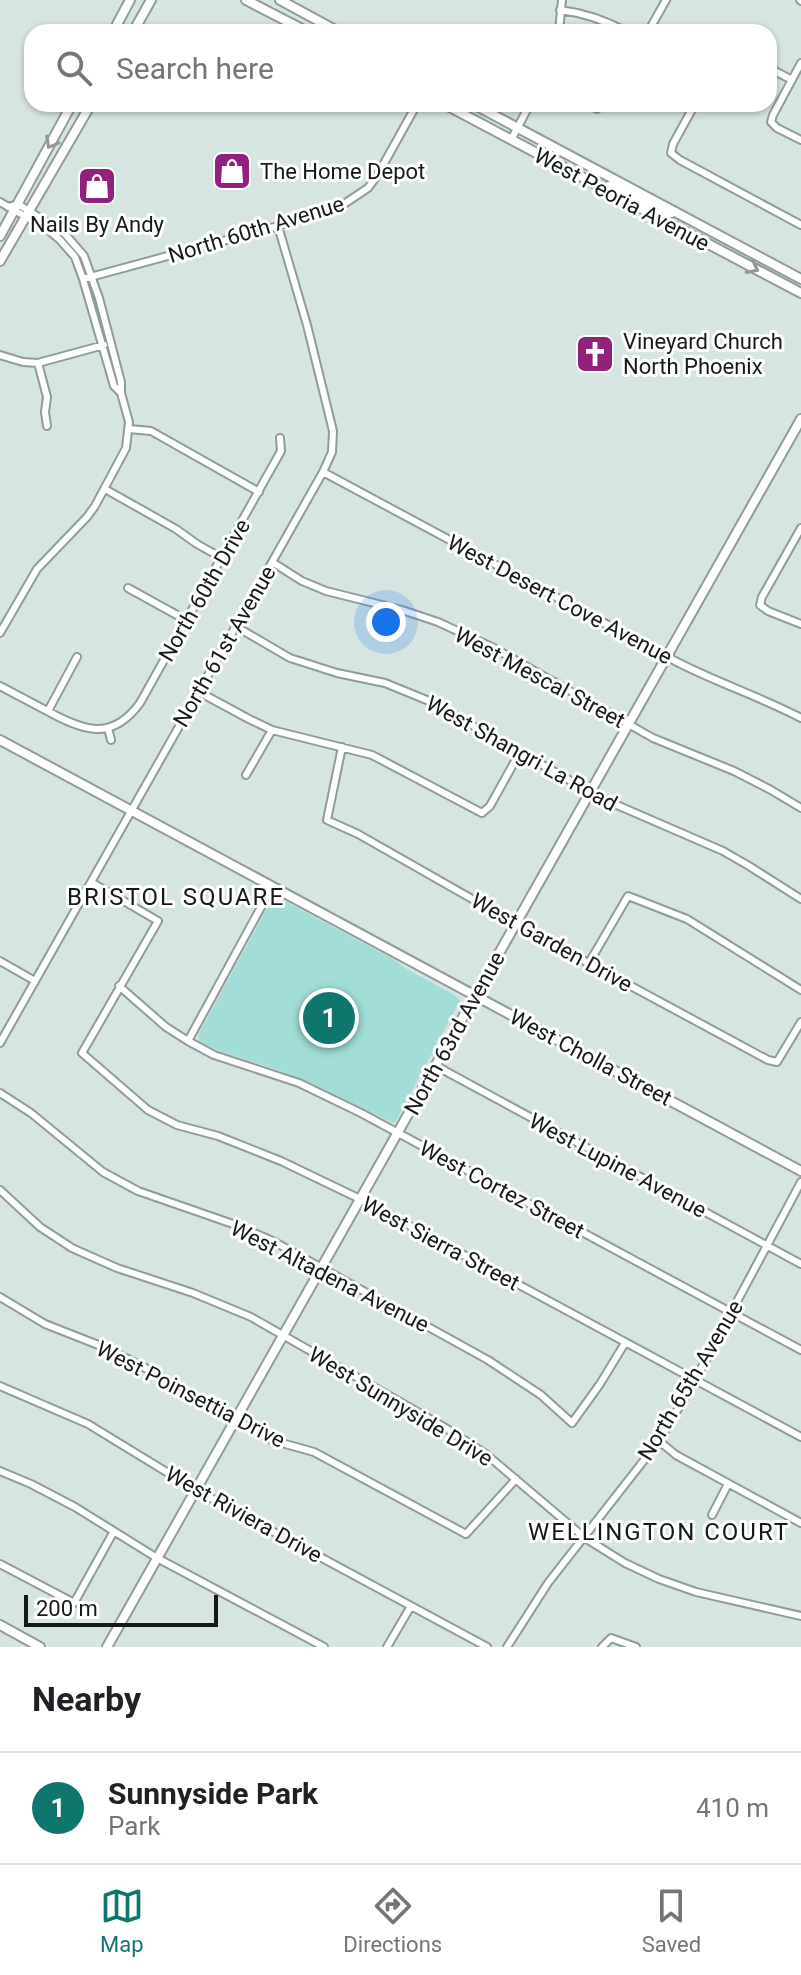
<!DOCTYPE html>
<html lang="en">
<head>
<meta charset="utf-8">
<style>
  body { margin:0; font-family:Roboto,sans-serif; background:#f6f6f6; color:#202124 }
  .scale { position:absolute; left:24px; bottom:20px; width:194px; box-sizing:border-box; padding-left:8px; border:4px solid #151a19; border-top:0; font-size:22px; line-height:28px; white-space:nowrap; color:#151a19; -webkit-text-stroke:6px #fff; paint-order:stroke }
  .you { position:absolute; left:386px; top:622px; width:28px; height:28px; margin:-20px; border:6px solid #fff; border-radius:50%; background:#1a73e8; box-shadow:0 0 0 12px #1a73e833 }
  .badge { display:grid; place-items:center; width:52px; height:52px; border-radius:50%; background:#0f766e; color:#fff; font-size:26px; font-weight:700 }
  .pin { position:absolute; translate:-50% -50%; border:4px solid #fff; box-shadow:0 2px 8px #0006 }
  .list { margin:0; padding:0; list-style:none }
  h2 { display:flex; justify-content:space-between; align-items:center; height:104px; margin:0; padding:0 32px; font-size:34px }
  h2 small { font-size:26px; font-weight:400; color:#757577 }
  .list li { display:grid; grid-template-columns:52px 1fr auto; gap:24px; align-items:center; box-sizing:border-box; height:112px; padding:0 32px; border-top:2px solid #e0e0e0 }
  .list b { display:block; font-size:30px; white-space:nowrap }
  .list p { margin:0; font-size:26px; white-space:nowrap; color:#757577 }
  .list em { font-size:26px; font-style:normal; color:#757577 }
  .icon { flex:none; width:44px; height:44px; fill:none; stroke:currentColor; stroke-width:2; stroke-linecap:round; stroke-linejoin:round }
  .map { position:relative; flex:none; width:801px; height:1647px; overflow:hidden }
  .search { position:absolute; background:#fff; box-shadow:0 2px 6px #0004; left:24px; right:24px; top:24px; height:88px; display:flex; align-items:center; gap:20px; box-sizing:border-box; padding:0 28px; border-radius:24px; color:#757577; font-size:30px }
  .sheet { height:216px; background:#fff }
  nav { display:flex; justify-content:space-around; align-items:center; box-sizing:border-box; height:112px; border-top:2px solid #e0e0e0; background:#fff; font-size:22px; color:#757577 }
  nav a { display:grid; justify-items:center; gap:4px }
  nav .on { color:#0f766e }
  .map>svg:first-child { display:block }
</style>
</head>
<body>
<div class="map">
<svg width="801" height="1647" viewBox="0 0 801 1647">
  <rect width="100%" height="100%" fill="#d6e4e2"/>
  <path fill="#a2ded7" d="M273,897L279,898L393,959L405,968L456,996L460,1001L396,1121L393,1123L310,1083L281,1071L220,1051L199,1042L198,1036L199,1033Z"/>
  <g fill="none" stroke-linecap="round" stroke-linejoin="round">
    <g stroke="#8f9c9a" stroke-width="10">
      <path id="street" d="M800,0L801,1
        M560,10C585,13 605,20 627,32
        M559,32L562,0
        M648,32L666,0
        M801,63L773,115L771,122L777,128L801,140
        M769,68L792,80
        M588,104L597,109
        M695,104L673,144L671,153L680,160L801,225
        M511,140L530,104
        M0,202L46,228L60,240L75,257L83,279L114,386L121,393
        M83,279L278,226L344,204L368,188L377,176L417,104
        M0,355L23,362L38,363L104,345
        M38,363L47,397L45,412L47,426
        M129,429L151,431L259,492
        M323,472L677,662C718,683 761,697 801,718
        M105,489L176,529L197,544L222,558
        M801,528L762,597L760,605L768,611L801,624
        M272,562L302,581L326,591L402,610L438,622L494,648L653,738L734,771L771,790L801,808
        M128,588L186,620
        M235,626L290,658L337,673L385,683L429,701L603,799L723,851L749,866L801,899
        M0,633L37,569L87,517L95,506L126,448L129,422L121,393V382L99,298L84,256L65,234L18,204L8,207
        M0,686C17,695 34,704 51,713C86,732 113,740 140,703L281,451L280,438
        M199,692L249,719L272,730L372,755L482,813L490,806L520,752
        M48,711L77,657
        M108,728L111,740
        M342,747L327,820L358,834L516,924L768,1060L777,1062L801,1022
        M246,775L272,730
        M91,882L158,921L82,1053L148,1110L177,1125L218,1136L281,1161L360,1199L801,1437
        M0,961L35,981
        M589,963L628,896L687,919L801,990
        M119,986L166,1027L188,1041L214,1055L299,1083L361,1113L801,1350
        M188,1041L272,887
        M0,1043L323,472L332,452L333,431L307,325L278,226
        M436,1066L801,1264
        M0,1093L31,1113L103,1172L138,1191L233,1224L273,1241L488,1360L541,1395L572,1423L600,1384L625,1343
        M0,1190L40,1227L72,1248L117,1268L193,1293L251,1317L444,1427L487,1455L585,1538L625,1563L659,1579L696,1592L801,1616
        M0,1297L45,1324L106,1348L151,1371L179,1388L271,1440L314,1452L466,1534L516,1479
        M0,1386L88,1424L196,1490L487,1647
        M659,1441L676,1455L801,1523
        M0,1471L31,1484L75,1507L157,1558L324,1647
        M712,1515L728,1484
        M0,1564L74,1603L114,1531
        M387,1647L411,1606
        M507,1647L548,1583L659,1441L695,1380L801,1182
        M602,1647L611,1638L636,1647"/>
    </g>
    <g stroke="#8f9c9a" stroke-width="12">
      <path id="secondary" d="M246,0L308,32
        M280,0L339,32
        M113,32L130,0
        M133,32L151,0
        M444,104L801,293
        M473,104L801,279
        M602,189L612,185L659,210L671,213
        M0,236L72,104
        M0,261L91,104
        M0,740L801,1171
        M0,1625L40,1647
        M107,1647L801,419"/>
    </g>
    <use href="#street" stroke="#fff" stroke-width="6"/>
    <use href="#secondary" stroke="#fff" stroke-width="8"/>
  </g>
  <defs><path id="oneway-chevron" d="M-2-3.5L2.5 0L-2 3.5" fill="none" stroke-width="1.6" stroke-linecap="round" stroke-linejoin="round" transform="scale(2)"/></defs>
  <g stroke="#969898">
    <use href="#oneway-chevron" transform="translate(51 143) rotate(119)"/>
    <use href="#oneway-chevron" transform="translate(753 268) rotate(27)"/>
  </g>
  <defs>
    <g id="shop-square" transform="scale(2)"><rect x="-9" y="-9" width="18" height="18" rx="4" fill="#94207e" stroke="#fff"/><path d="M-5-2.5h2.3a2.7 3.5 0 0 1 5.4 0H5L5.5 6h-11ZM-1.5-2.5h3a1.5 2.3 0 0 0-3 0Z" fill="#fff"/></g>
    <g id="church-square" transform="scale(2)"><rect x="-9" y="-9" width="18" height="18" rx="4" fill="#94207e" stroke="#fff"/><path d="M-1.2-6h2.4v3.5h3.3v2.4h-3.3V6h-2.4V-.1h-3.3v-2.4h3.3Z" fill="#fff"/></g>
  </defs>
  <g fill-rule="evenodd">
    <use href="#shop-square" x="232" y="171"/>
    <use href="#shop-square" x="97" y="186"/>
    <use href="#church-square" x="595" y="354"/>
  </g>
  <g text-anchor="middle" stroke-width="6" stroke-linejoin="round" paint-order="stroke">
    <g font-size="22" fill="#151a19" stroke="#fff" text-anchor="start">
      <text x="260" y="179">The Home Depot</text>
      <text x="97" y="232" text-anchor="middle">Nails By Andy</text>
      <text x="623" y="349">Vineyard Church<tspan x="623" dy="25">North Phoenix</tspan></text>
    </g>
    <g font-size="22" fill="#151a19" stroke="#fff">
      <text transform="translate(622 199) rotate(28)" y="8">West Peoria Avenue</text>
      <text transform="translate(256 229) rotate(-17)" y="8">North 60th Avenue</text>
      <text transform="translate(204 590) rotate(-60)" y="8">North 60th Drive</text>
      <text transform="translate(560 599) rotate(28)" y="8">West Desert Cove Avenue</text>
      <text transform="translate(224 646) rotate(-60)" y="8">North 61st Avenue</text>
      <text transform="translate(540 677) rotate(28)" y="8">West Mescal Street</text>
      <text transform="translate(522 753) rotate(29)" y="8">West Shangri La Road</text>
      <text transform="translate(552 942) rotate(29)" y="8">West Garden Drive</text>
      <text transform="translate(454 1033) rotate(-61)" y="8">North 63rd Avenue</text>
      <text transform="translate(591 1057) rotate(28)" y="8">West Cholla Street</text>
      <text transform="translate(618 1165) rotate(28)" y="8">West Lupine Avenue</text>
      <text transform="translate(502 1189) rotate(28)" y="8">West Cortez Street</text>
      <text transform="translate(441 1243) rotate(28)" y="8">West Sierra Street</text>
      <text transform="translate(330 1276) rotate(27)" y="8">West Altadena Avenue</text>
      <text transform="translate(690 1380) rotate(-59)" y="8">North 65th Avenue</text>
      <text transform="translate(191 1394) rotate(27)" y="8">West Poinsettia Drive</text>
      <text transform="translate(401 1406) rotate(31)" y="8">West Sunnyside Drive</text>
      <text transform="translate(244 1514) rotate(29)" y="8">West Riviera Drive</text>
    </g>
    <g font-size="24" letter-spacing="2" fill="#151a19" stroke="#fff">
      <text x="176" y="905">BRISTOL SQUARE</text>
      <text x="659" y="1540">WELLINGTON COURT</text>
    </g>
  </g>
</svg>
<div class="scale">200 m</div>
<div class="you"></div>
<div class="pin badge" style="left:329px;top:1018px">1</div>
<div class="search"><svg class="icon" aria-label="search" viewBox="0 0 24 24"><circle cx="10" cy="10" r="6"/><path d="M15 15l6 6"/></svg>Search here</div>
</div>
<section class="sheet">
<h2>Nearby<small></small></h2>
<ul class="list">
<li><span class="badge">1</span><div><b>Sunnyside Park</b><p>Park</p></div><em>410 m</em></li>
</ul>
</section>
<nav>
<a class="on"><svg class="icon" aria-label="map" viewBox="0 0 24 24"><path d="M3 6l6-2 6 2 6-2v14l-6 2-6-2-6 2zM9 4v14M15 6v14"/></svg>Map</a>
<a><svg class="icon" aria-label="directions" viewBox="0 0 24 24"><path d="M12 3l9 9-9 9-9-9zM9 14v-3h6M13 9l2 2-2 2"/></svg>Directions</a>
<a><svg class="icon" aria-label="saved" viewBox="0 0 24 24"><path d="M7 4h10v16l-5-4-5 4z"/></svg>Saved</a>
</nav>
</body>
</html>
